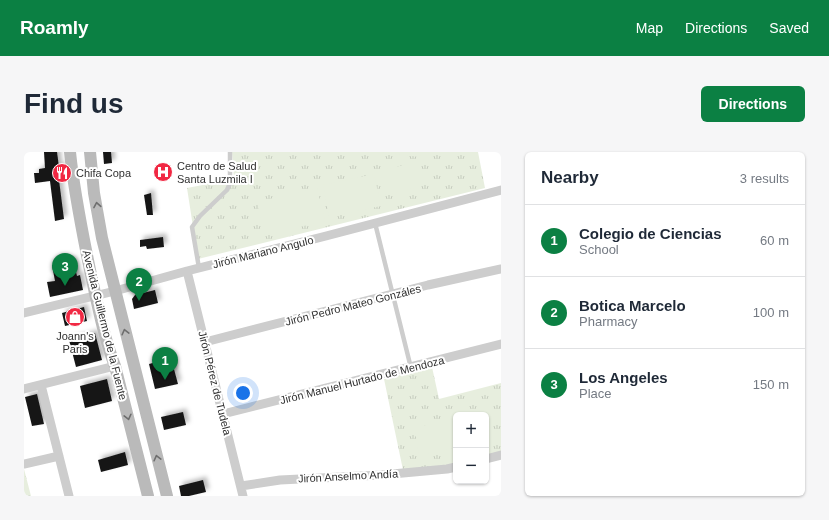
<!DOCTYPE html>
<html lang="en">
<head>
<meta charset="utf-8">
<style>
  body { margin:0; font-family:Helvetica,sans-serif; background:#f6f6f7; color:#1f2937 }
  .controls { position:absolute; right:12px; bottom:12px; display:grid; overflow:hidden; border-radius:6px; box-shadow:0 1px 3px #0004 }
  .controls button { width:36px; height:36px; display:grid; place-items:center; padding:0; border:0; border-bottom:1px solid #e0e1e3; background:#fff; color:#1f2937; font:20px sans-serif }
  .you { position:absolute; left:219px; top:241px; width:14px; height:14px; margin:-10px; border:3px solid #fff; border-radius:50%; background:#1a73e8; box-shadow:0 0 0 6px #1a73e833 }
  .badge { display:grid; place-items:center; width:26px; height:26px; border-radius:50%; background:#0b8043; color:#fff; font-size:13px; font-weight:700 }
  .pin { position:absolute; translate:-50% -33px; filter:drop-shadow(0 1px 2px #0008) }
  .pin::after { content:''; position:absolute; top:21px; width:14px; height:12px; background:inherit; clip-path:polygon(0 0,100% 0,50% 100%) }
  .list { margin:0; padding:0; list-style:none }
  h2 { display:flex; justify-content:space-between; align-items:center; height:52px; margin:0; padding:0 16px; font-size:17px }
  h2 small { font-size:13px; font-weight:400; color:#747a83 }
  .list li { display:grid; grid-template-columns:26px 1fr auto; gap:12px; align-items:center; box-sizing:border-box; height:72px; padding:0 16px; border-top:1px solid #e0e1e3 }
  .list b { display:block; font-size:15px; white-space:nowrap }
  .list p { margin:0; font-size:13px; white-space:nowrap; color:#747a83 }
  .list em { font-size:13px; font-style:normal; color:#747a83 }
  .map { position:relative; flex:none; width:477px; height:344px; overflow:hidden; border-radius:6px }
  header { display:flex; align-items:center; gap:24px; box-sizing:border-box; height:56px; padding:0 20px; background:#0b8043; color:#fff }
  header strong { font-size:19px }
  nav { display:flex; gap:22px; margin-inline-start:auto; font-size:14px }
  .intro { display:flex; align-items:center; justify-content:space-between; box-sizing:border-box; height:96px; padding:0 24px }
  h1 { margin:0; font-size:28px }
  .button { padding:10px 18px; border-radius:6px; background:#0b8043; color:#fff; font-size:14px; font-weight:700 }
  main { display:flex; gap:24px; padding:0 24px }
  aside { flex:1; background:#fff; border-radius:6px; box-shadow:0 1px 3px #0004 }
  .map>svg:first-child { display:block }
</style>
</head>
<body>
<header>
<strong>Roamly</strong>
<nav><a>Map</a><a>Directions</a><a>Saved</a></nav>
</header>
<div class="intro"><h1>Find us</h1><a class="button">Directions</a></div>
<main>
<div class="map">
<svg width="477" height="344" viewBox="0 0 477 344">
  <defs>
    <pattern id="park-tufts" width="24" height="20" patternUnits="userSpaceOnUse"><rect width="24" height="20" fill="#e7eede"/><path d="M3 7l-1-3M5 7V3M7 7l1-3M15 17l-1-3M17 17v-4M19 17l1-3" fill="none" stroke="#c6ccbf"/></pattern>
    <filter id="shadow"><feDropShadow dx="3.5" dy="-3.5" stdDeviation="2" flood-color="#0004"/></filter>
  </defs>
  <rect width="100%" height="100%" fill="#fff"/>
  <path fill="url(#park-tufts)" d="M208,0H454L461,36L174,107L163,36L210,27Z
    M408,215L415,247L477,231V300L462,304V263H432V312L379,318L360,227Z
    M0,317L7,344H0Z"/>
  <path fill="#e7eede" d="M356,0H397L396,5Z
    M392,10L398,34L361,43L355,19Z
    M350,22L357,54L305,65L299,33Z
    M293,36L301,69L241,83L233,50Z
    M432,268V296L395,303L390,275Z"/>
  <path fill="#171717" filter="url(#shadow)" d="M20,0H33L35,15L39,14L40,28H35L40,67L31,69L26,29L11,31L10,21H15V17L21,16Z
    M79,0H87L88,11L80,12Z
    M127,41L129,63H123L120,43Z
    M139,85L140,95L123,97L122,94L116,95V88Z
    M49,108L53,124L56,123L59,138L26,145L23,130L31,129L28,113Z
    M131,138L134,151L110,157L108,147L111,143Z
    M60,155L63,169L41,174L38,161Z
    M71,181L78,208L52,215L45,188Z
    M147,206L154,232L131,237L125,212Z
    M83,227L88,249L61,256L56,234Z
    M13,242L20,272L8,274L1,245Z
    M159,260L162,273L140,278L137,265Z
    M101,300L104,313L77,320L74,308Z
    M179,328L182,340L165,344H157L155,334Z"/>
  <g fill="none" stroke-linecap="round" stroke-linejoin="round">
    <path stroke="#cdcdcd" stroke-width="4.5" d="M351,71L387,216
      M175,116L168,75L176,64L203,38L206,31V0"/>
    <path stroke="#cdcdcd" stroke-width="9" d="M163,119L219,344
      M0,161L91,139L163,119L302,84L477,38
      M181,190L404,133L477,117
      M17,233L45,344
      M0,237L91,214
      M199,262L477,192
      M462,307L477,303
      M0,312L35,304
      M217,334L256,328L357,323L423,317L432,315"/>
    <path stroke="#bababa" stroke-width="12" d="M46,0C50,40 58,79 66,118C73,150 79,183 91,214L124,344
      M66,0L70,41L78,86L143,344"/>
  </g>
  <defs><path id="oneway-chevron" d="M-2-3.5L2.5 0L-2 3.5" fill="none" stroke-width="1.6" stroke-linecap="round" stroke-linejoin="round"/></defs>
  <g stroke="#6e6e6e">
    <use href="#oneway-chevron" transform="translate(73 53) rotate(-100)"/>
    <use href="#oneway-chevron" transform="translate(101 180) rotate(-104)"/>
    <use href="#oneway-chevron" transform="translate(104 265) rotate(76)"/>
    <use href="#oneway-chevron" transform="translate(133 306) rotate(-104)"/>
  </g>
  <defs>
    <g id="hospital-disc" transform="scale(1)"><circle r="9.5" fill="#f12843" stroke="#fff"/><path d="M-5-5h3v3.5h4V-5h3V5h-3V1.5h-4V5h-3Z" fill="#fff"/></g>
    <g id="restaurant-disc" transform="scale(1)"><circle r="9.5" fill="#f12843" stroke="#fff"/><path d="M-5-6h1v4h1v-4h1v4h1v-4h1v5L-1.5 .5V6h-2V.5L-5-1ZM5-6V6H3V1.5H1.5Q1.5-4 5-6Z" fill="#fff"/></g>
    <g id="shop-disc" transform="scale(1)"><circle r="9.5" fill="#f12843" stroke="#fff"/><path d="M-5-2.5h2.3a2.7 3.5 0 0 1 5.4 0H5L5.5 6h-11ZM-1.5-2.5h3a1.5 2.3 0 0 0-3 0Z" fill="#fff"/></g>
  </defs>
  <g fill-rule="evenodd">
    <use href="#hospital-disc" x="139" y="20"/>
    <use href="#restaurant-disc" x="38" y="21"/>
    <use href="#shop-disc" x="51" y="165"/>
  </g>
  <g text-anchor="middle" stroke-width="4" stroke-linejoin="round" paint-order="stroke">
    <g font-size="11" fill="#303030" stroke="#fff" text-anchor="start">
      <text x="153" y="18">Centro de Salud<tspan x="153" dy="13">Santa Luzmila I</tspan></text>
      <text x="52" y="25">Chifa Copa</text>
      <text x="51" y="188" text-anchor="middle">Joann's<tspan x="51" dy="13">Paris</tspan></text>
    </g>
    <g font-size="11" fill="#303030" stroke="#fff">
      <text transform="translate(239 100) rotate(-14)" y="4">Jirón Mariano Angulo</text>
      <text transform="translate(329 153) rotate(-14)" y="4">Jirón Pedro Mateo Gonzáles</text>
      <text transform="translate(81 173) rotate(76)" y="4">Avenida Guillermo de la Fuente</text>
      <text transform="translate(338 228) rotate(-14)" y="4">Jirón Manuel Hurtado de Mendoza</text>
      <text transform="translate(191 231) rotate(76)" y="4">Jirón Pérez de Tudela</text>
      <text transform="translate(324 324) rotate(-3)" y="4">Jirón Anselmo Andía</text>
    </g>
  </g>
</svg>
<div class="controls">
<button>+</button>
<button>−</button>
</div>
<div class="you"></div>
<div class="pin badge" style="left:141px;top:228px">1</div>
<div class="pin badge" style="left:115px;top:149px">2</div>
<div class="pin badge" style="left:41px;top:134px">3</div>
</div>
<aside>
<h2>Nearby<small>3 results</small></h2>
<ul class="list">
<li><span class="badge">1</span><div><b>Colegio de Ciencias</b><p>School</p></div><em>60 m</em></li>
<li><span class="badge">2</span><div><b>Botica Marcelo</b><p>Pharmacy</p></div><em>100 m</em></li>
<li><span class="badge">3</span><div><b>Los Angeles</b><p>Place</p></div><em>150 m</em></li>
</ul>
</aside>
</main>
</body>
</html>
